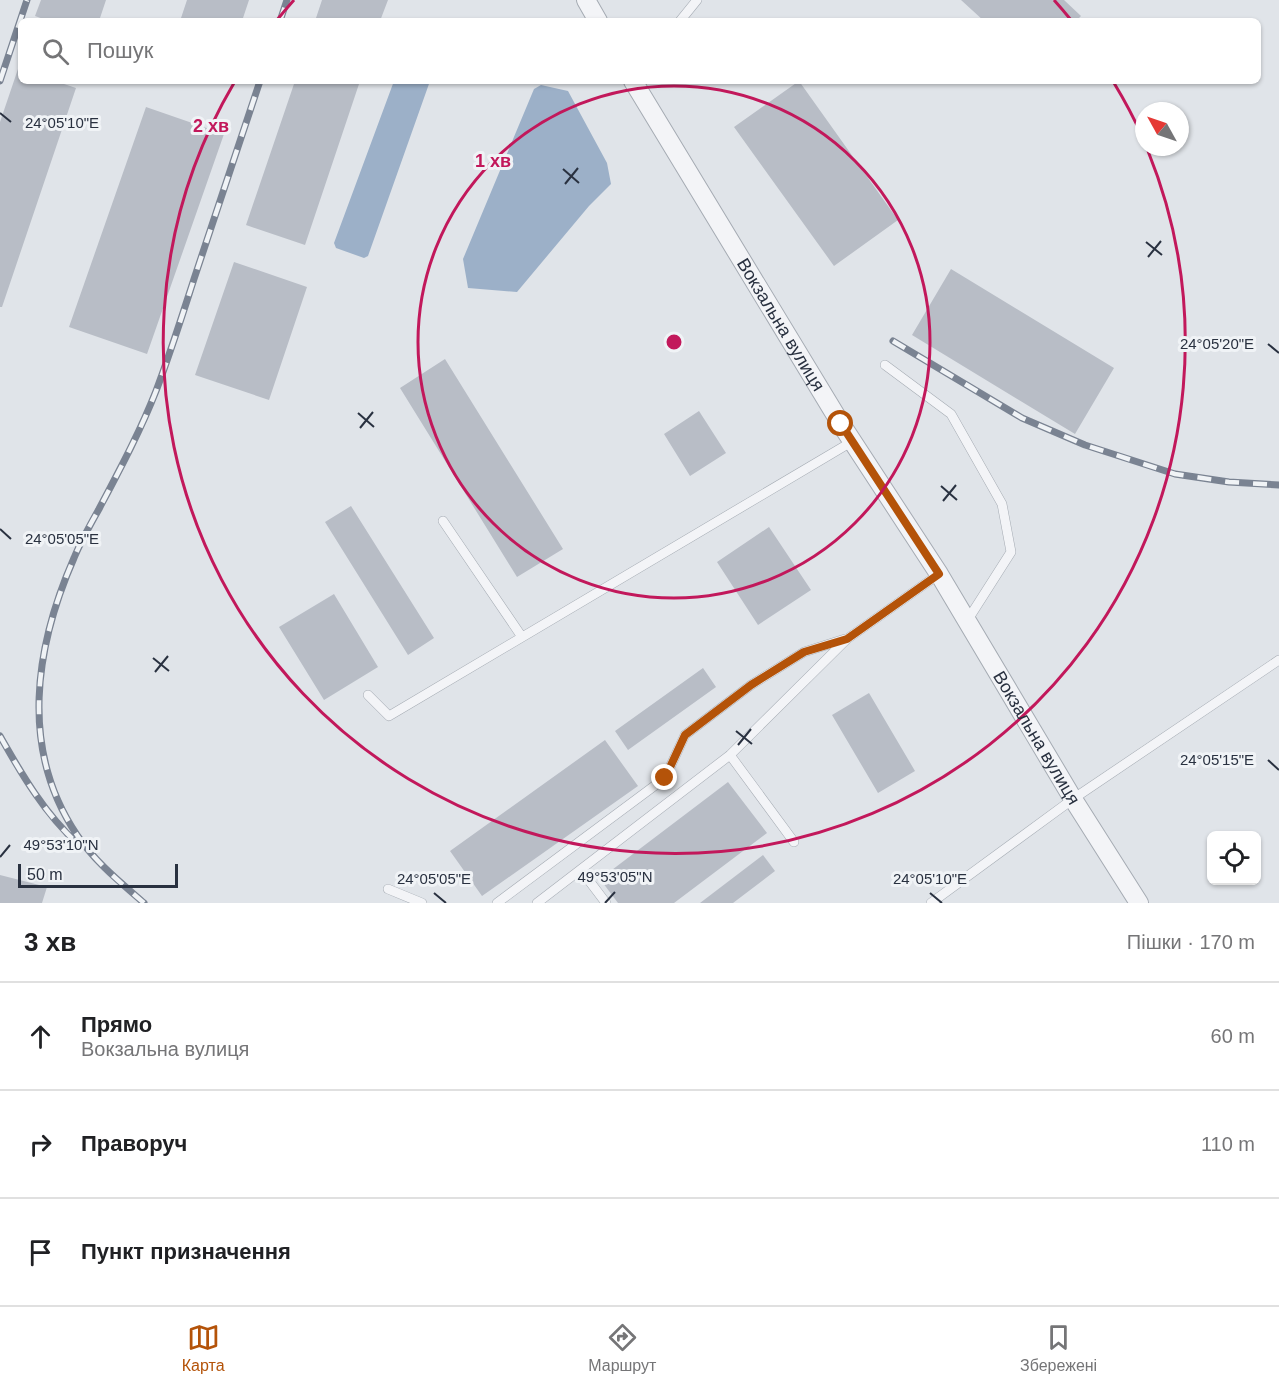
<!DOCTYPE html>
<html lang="uk">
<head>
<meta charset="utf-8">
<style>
  body { margin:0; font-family:Helvetica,sans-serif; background:#f2f2f2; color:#202124 }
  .controls { position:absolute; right:18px; bottom:18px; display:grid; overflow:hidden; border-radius:9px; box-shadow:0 2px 4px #0004 }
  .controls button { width:54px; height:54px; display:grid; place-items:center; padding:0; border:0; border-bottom:2px solid #e0e0e0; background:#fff; color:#202124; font:30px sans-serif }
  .compass { position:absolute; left:1135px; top:102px; width:54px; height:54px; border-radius:50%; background:#fff; box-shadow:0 2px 4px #0004; rotate:310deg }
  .scale { position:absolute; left:18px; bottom:15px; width:160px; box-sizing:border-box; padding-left:6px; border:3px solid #293140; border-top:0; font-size:16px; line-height:21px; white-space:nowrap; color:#293140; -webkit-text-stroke:4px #f0f3f6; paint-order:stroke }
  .stop { position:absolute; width:18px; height:18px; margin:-14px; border:4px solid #b45309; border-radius:50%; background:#fff }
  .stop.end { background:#b45309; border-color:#fff; box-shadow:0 2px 6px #0008 }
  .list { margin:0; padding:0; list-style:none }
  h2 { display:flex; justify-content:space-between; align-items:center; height:78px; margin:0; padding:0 24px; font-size:26px }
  h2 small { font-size:20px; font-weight:400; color:#757577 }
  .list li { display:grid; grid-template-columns:39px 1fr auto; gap:18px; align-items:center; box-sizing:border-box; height:108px; padding:0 24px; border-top:2px solid #e0e0e0 }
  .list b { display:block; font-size:22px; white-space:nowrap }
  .list p { margin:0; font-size:20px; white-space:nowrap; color:#757577 }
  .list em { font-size:20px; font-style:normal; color:#757577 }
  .icon { flex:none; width:33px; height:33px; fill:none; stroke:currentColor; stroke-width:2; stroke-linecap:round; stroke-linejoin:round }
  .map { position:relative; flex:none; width:1279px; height:903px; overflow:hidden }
  .search { position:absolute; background:#fff; box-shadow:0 2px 4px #0004; left:18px; right:18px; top:18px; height:66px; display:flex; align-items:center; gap:15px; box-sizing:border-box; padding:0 21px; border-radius:9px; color:#757577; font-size:22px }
  .sheet { height:402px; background:#fff }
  nav { display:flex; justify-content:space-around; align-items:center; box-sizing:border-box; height:84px; border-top:2px solid #e0e0e0; background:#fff; font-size:16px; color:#757577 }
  nav a { display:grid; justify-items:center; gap:3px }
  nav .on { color:#b45309 }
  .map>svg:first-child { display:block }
</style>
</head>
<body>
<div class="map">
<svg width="1279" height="903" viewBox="0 0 1279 903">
  <rect width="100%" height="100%" fill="#e0e4e9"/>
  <path fill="#9cb0c8" d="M394,81H430L368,256L364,258L336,248L334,243Z
    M541,85L568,91L607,163L611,184L589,206L517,292L468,288L463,259L534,89Z"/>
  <path fill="#b8bdc6" d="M41,0H106L99,21H49L35,16Z
    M187,0H249L242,21H180Z
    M322,0H388L380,21H315Z
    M961,0H1064L1081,16L1076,21H984Z
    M18,69L21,70V81H55L76,88L2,307H0V122Z
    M295,81H360L305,245L246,225Z
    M799,81L898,220L834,266L734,127Z
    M146,107L224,134L147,354L69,327Z
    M234,262L307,287L269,400L195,375Z
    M951,269L1114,368L1075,434L912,335Z
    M445,359L563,549L517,577L400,388Z
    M699,411L726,453L690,476L664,434Z
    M351,506L434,638L408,655L325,522Z
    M769,527L811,590L758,625L717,562Z
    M334,594L378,667L324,700L279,627Z
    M703,668L716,687L628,750L615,731Z
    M869,693L915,771L878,793L832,715Z
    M605,740L638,786L482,896L450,851Z
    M728,782L767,833L674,903H618L600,879Z
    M763,855L775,871L733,903H700Z
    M0,875L47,887L42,903H0Z"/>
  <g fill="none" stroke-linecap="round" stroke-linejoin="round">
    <g stroke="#a5abb3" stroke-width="10">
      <path id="service" d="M680,21L697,0
        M885,365L951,414L1002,504L1011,552L967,621
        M443,521L522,637
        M368,695L389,716L853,441
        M730,755L794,842
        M581,870L606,903
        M388,889L422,903
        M497,903L665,778L685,735L751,685L804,652L845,639
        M537,903L730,755L847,639L939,574
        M931,903L1073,799L1279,660"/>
    </g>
    <g stroke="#a5abb3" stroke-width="20">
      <g id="minor">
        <path d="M586,0L598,21"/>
        <path id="s1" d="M633,81L841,424L939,574L1073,799L1139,903"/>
      </g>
    </g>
    <use href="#service" stroke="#f3f4f7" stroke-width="9"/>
    <use href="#minor" stroke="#f3f4f7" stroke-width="18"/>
    <g stroke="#7a8392" stroke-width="7">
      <path id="rail" d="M280,21L287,0
        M0,81L27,0
        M893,341L1022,418L1085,445L1175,474L1229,482L1279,485
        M0,736C22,775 45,814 78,844
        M144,903C120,882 95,862 77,835C19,749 35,647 74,558C81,541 90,525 99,509C119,471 140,432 156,391C170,354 182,316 194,279C216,213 238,147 260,81"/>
    </g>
    <use href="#rail" stroke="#f0f3f6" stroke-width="4.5" stroke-dasharray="14" stroke-linecap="butt"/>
  </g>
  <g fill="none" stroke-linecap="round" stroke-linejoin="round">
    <path stroke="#b45309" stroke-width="8" d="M665,778L685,735L751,685L804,652L847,639L939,574L841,424"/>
  </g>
  <path fill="none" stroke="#293140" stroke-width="2" d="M0,113L11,122M563,169L579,183M565,184L578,168M1146,242L1162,255M1148,257L1161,241M1268,344L1279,353M358,413L374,427M360,428L373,412M941,486L957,500M943,501L956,485M0,529L11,539M153,658L169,671M155,672L168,656M736,731L752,744M738,745L751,729M1268,760L1279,770M0,857L10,845M434,893L446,903M930,893L942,903M605,903L615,892"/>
  <g fill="none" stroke="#c2185b" stroke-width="3">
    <circle cx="674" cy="342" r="256"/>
    <path d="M277 20A511 511 0 0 1 294 0M1054 0A511 511 0 0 1 1071 20M1114 83A511 511 0 0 1 1143 138M1148 151A511 511 0 1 1 234 83"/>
  </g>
  <g text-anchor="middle" stroke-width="6" stroke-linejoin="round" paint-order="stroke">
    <g font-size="18" fill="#293140" stroke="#f0f3f6">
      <text dy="6" stroke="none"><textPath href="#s1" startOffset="285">Вокзальна вулиця</textPath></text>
      <text dy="6" stroke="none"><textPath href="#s1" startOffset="771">Вокзальна вулиця</textPath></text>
    </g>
  </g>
  <g font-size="15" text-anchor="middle" fill="#293140" stroke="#f0f3f6" stroke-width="6" stroke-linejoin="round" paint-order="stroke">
    <text x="62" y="128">24°05'10"E</text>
    <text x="1217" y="349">24°05'20"E</text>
    <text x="62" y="544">24°05'05"E</text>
    <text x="1217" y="765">24°05'15"E</text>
    <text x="61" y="850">49°53'10"N</text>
    <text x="615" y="882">49°53'05"N</text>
    <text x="434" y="884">24°05'05"E</text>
    <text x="930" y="884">24°05'10"E</text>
  </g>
  <circle cx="674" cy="342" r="9" fill="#c2185b" stroke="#f0f3f6" stroke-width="3"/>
  <g font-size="18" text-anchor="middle" font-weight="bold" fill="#c2185b" stroke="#f0f3f6" stroke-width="6" stroke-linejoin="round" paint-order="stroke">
    <text x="211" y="132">2 хв</text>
    <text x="493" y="167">1 хв</text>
  </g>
</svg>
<div class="controls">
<button><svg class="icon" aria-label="locate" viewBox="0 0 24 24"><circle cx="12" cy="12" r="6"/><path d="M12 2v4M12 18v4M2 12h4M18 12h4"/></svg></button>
</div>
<svg class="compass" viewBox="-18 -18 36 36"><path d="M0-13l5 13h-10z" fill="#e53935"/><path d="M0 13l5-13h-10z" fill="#757577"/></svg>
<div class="scale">50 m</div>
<div class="stop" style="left:841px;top:424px"></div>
<div class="stop end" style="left:665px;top:778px"></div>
<div class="search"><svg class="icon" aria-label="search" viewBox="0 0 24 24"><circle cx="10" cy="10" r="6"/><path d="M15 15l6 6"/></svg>Пошук</div>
</div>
<section class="sheet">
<h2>3 хв<small>Пішки · 170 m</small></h2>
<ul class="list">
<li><svg class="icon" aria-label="ahead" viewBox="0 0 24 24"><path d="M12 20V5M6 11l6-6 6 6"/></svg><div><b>Прямо</b><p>Вокзальна вулиця</p></div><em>60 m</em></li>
<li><svg class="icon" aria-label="right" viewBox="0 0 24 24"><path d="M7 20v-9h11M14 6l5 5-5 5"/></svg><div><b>Праворуч</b></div><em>110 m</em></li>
<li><svg class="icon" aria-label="arrive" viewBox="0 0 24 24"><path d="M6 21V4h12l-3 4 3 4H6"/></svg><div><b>Пункт призначення</b></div></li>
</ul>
</section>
<nav>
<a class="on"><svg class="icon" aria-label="map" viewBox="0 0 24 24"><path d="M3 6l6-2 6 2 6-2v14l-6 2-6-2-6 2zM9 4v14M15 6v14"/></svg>Карта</a>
<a><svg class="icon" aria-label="directions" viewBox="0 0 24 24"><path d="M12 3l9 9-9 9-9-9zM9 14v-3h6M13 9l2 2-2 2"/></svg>Маршрут</a>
<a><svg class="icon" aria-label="saved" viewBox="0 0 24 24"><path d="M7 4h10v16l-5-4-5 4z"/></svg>Збережені</a>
</nav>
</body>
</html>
